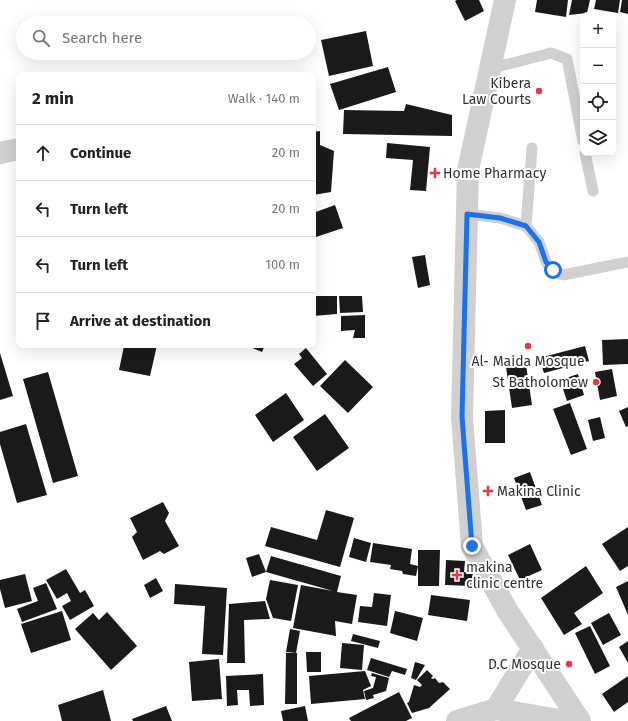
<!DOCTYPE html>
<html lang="en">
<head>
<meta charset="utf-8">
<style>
  body { margin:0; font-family:"Fira Sans",sans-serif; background:#f6f6f6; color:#222 }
  .controls { position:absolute; right:12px; top:12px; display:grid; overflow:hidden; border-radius:8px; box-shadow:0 4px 16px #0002 }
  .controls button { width:36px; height:36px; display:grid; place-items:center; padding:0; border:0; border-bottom:1px solid #e0e0e0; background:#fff; color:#222; font:20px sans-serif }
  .stop { position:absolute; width:12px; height:12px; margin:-9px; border:3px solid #1a73e8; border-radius:50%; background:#fff }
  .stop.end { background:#1a73e8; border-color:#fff; box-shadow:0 1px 4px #0008 }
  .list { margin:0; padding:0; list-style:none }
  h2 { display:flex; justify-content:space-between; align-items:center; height:52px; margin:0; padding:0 16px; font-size:17px }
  h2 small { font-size:13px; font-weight:400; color:#767676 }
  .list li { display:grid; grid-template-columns:26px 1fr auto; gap:12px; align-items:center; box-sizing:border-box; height:56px; padding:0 16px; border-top:1px solid #e0e0e0 }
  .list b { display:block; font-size:15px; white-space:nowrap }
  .list em { font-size:13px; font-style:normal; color:#767676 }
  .icon { flex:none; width:22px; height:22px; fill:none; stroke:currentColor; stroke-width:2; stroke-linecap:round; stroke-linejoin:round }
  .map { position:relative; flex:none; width:628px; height:721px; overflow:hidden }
  .search { position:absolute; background:#fff; box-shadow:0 4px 16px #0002; left:16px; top:16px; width:300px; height:44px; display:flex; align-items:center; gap:10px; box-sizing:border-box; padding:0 14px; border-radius:22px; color:#767676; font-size:15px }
  .panel { position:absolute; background:#fff; box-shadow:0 4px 16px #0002; left:16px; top:72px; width:300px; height:276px; border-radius:8px }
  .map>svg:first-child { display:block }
</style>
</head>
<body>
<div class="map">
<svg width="628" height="721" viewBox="0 0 628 721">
  <rect width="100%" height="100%" fill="#fff"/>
  <path fill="#1a1a1a" d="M457,0H479L484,11L465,21L455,1Z
    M537,0H568L566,17L535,12Z
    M572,0H590L587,13L569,15Z
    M596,0H620L618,13L594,9Z
    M622,0H628V14L620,12Z
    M366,31L373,66L329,76L321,40Z
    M388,67L396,92L339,110L330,84Z
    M406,104L452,115V136L343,134L344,110L404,111Z
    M320,131V145L334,151L331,192L313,195V132Z
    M387,143L430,147L426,191L410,190L413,160L386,158Z
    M335,205L343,228L313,238V213Z
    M425,255L430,285L418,288L412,257Z
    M313,296H337V314L313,316Z
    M339,296H362L363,312L340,313Z
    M365,315V338H353L355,330L341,331V316Z
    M628,339V364L603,365L602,340Z
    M125,345H157L150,376L119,370L124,346Z
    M245,345H265L262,352Z
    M585,346L589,361L544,373L539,358Z
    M306,348L327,374L313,386L294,364L302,358L299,354Z
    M0,353L13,396L0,400Z
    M345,360L373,387L348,413L320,386Z
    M526,365L532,405L512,408L506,367Z
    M612,369L617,396L600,400L595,372Z
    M48,372L78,476L53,483L23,379Z
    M578,374L584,395L567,401L560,380Z
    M286,393L304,420L273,442L255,415Z
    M570,403L587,449L571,455L553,409Z
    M628,407V426L626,427L619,411Z
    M505,410V443H485V411Z
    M325,414L349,448L317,471L293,437Z
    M600,417L605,438L593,441L588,420Z
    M26,424L47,495L17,503L0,444V432Z
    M530,472L542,505L526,510L514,478Z
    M163,502L169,513L165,521L179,546L164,554L160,551L143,560L132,537L137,532L130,518Z
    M326,510L354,518L340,567L265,546L271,527L317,540Z
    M628,527V566L620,571L602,544Z
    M354,538L371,543L366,562L349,557Z
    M373,543L412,549L410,564L418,566L416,576L403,574L402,571L390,569L391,565L370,562Z
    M530,544L542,570L520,580L508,555Z
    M418,550H440L439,586H418Z
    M259,554L266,572L252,577L246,558Z
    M271,556L341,576L337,592L357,595L352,624L335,621L336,636L293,628L301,585L333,591L266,572Z
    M446,560L465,561L464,572H473L472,586L445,585Z
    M586,566L603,593L574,613L582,624L564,635L541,598Z
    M66,569L80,593L85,590L94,606L70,620L62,606L71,601L67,593L57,599L46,580Z
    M25,574L32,601L5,608L0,589V580Z
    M156,578L163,591L150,598L144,585Z
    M270,580L298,585L291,621L273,618L266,599Z
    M628,581V615L616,587Z
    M46,583L57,609L22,622L17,609L38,601L33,588Z
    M175,584L227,588L223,655L202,654L205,606L174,604Z
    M374,593L391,595L387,626L358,622L360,606L372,607Z
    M431,595L470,600L467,621L428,615Z
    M265,601L270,619L244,620L245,663H227L229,604Z
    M62,611L71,640L31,653L21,624Z
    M395,611L423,618L417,641L390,633Z
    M107,612L137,646L111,670L75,629L93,613L99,620Z
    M609,613L621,635L603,645L591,623Z
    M590,626L610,666L595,674L575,633Z
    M290,629L300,631L296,653L286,652Z
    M353,634L380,641L378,648L351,641Z
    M628,641V663L619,647Z
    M342,643L364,645L362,670L340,668Z
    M306,652H321V672H307Z
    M286,653H297V704H285Z
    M371,658L407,669L405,675L392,671L389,677L367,670Z
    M219,659L222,699L192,701L189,662Z
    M415,662L425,665L416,680L411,678Z
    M427,670L433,676L431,678L433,679L435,678L439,683L443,682L450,689L429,708L412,713L407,703L409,702L414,685L420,687L422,685L417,680Z
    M365,671L371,686L363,690L365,699L311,704L309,676Z
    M372,673L389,678L386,691L373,695L374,698L366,700L364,691L373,688L376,677L371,676Z
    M263,674L264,705L250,706L249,690H237L238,705L227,706L226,676Z
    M628,676V702L614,712L602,694Z
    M103,690L111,721H62L58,705Z
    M399,692L412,718L406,721H351L349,718Z
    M166,706L172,721H133L132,719Z
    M305,706L308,721H283L281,711Z"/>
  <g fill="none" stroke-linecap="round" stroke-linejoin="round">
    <path stroke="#d0d0d0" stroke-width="11" d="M489,69L551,53L567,59L583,141
      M585,153L593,191
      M467,214L500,218L526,226L539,242L546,262L553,271L563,275L628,262
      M526,226L532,148"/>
    <path stroke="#d0d0d0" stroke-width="22" d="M505,0L468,170L462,417L472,546L507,610L580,721
      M0,153L19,149
      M496,709L565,721
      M457,721L496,709L533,648"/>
  </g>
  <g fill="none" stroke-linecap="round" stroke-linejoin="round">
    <path stroke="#1a73e8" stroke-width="5" d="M472,546L462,417L467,214L500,218L526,226L539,242L546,262L553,270"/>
  </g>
  <g fill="#e63946" stroke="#fff" stroke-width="1.5">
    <circle cx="539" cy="91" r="4"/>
    <path d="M433 167h4v4h4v4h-4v4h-4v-4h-4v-4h4z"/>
    <circle cx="528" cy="346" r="4"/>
    <circle cx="596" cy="382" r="4"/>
    <path d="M486 485h4v4h4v4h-4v4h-4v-4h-4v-4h4z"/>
    <path d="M455 569h4v4h4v4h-4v4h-4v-4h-4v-4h4z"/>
    <circle cx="569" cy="664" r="4"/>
  </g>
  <g text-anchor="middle" stroke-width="4" stroke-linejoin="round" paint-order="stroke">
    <g font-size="14" fill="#333" stroke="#fff" text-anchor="end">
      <text x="531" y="88">Kibera<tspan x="531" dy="16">Law Courts</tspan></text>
      <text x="443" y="178" text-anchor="start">Home Pharmacy</text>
      <text x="528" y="366" text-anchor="middle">Al- Maida Mosque</text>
      <text x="588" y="387">St Batholomew</text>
      <text x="497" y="496" text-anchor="start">Makina Clinic</text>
      <text x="466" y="572" text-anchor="start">makina<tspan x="466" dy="16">clinic centre</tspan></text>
      <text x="561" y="669">D.C Mosque</text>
    </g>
  </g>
</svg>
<div class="controls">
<button>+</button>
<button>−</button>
<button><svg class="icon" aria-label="locate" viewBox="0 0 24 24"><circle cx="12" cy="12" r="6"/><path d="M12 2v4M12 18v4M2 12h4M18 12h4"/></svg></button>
<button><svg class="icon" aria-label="layers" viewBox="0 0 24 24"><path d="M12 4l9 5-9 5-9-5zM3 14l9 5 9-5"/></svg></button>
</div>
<div class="stop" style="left:553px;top:270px"></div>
<div class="stop end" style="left:472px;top:546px"></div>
<div class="search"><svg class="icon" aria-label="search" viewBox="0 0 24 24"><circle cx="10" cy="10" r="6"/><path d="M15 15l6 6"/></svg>Search here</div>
<section class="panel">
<h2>2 min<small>Walk · 140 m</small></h2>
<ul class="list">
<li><svg class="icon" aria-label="ahead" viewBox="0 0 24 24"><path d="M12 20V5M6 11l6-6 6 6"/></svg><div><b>Continue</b></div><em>20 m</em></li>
<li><svg class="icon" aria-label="left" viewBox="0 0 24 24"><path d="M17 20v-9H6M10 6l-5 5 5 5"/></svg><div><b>Turn left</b></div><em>20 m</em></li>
<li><svg class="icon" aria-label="left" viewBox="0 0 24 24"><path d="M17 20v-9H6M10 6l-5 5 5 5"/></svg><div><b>Turn left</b></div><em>100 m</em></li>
<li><svg class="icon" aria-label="arrive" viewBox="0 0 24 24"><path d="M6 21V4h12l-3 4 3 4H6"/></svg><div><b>Arrive at destination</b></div></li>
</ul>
</section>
</div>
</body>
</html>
